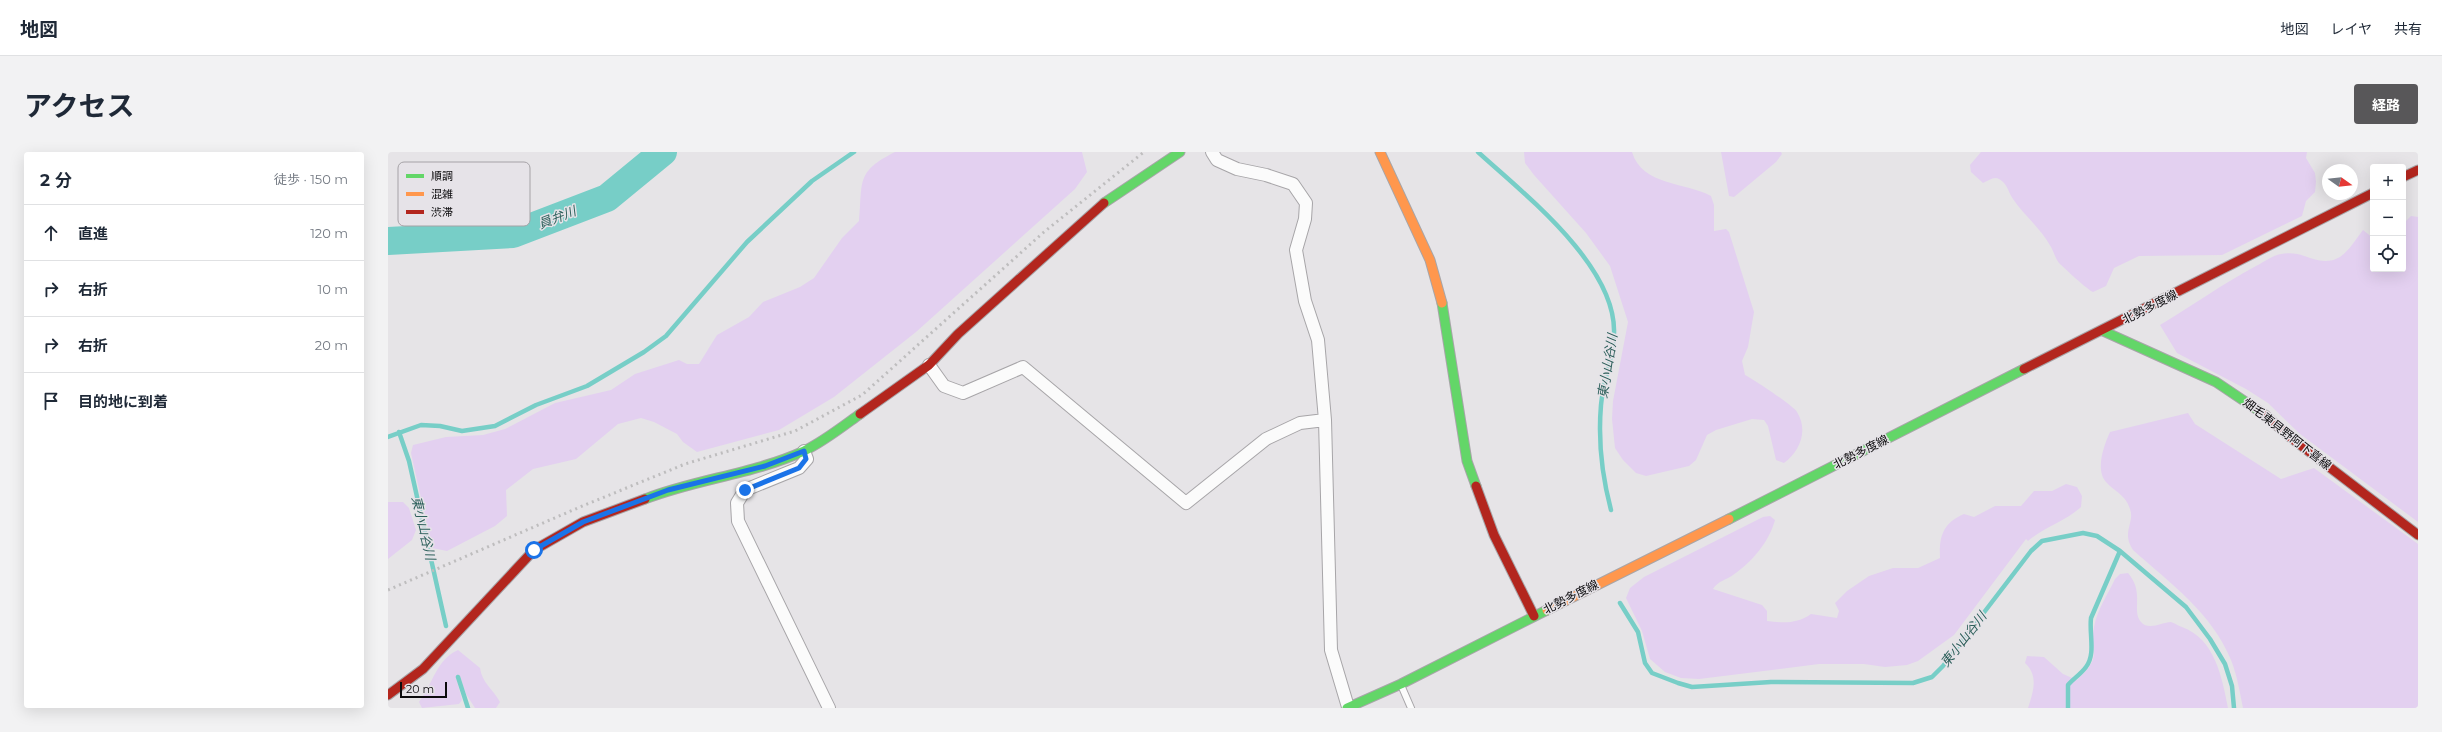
<!DOCTYPE html>
<html lang="ja">
<head>
<meta charset="utf-8">
<style>
  body { margin:0; font-family:Montserrat,"Noto Sans JP",sans-serif; background:#f2f2f3; color:#1f2937 }
  .controls { position:absolute; right:12px; top:12px; display:grid; overflow:hidden; border-radius:4px; box-shadow:0 4px 16px #0002 }
  .controls button { width:36px; height:36px; display:grid; place-items:center; padding:0; border:0; border-bottom:1px solid #e0e1e3; background:#fff; color:#1f2937; font:20px sans-serif }
  .compass { position:absolute; left:1934px; top:12px; width:36px; height:36px; border-radius:50%; background:#fff; box-shadow:0 4px 16px #0002; rotate:105deg }
  .scale { position:absolute; left:12px; bottom:10px; width:47px; box-sizing:border-box; padding-left:4px; border:2px solid #0c0b0d; border-top:0; font-size:11px; line-height:14px; white-space:nowrap; color:#0c0b0d; -webkit-text-stroke:3px #e6e3e8; paint-order:stroke }
  .stop { position:absolute; width:12px; height:12px; margin:-9px; border:3px solid #1a73e8; border-radius:50%; background:#fff }
  .stop.end { background:#1a73e8; border-color:#fff; box-shadow:0 1px 4px #0008 }
  .list { margin:0; padding:0; list-style:none }
  h2 { display:flex; justify-content:space-between; align-items:center; height:52px; margin:0; padding:0 16px; font-size:17px }
  h2 small { font-size:13px; font-weight:400; color:#747a83 }
  .list li { display:grid; grid-template-columns:26px 1fr auto; gap:12px; align-items:center; box-sizing:border-box; height:56px; padding:0 16px; border-top:1px solid #e0e1e3 }
  .list b { display:block; font-size:15px; white-space:nowrap }
  .list em { font-size:13px; font-style:normal; color:#747a83 }
  .icon { flex:none; width:22px; height:22px; fill:none; stroke:currentColor; stroke-width:2; stroke-linecap:round; stroke-linejoin:round }
  .map { position:relative; flex:none; width:2030px; height:556px; overflow:hidden; border-radius:4px }
  header { display:flex; align-items:center; gap:24px; box-sizing:border-box; height:56px; padding:0 20px; background:#fff; border-bottom:1px solid #e0e1e3 }
  header strong { font-size:19px }
  nav { display:flex; gap:22px; margin-inline-start:auto; font-size:14px }
  .intro { display:flex; align-items:center; justify-content:space-between; box-sizing:border-box; height:96px; padding:0 24px }
  h1 { margin:0; font-size:28px }
  .button { padding:10px 18px; border-radius:4px; background:#585759; color:#fff; font-size:14px; font-weight:700 }
  main { display:flex; gap:24px; padding:0 24px }
  aside { flex:1; background:#fff; border-radius:4px; box-shadow:0 4px 16px #0002 }
  .map>svg:first-child { display:block }
</style>
</head>
<body>
<header>
<strong>地図</strong>
<nav><a>地図</a><a>レイヤ</a><a>共有</a></nav>
</header>
<div class="intro"><h1>アクセス</h1><a class="button">経路</a></div>
<main>
<aside>
<h2>2 分<small>徒歩 · 150 m</small></h2>
<ul class="list">
<li><svg class="icon" aria-label="ahead" viewBox="0 0 24 24"><path d="M12 20V5M6 11l6-6 6 6"/></svg><div><b>直進</b></div><em>120 m</em></li>
<li><svg class="icon" aria-label="right" viewBox="0 0 24 24"><path d="M7 20v-9h11M14 6l5 5-5 5"/></svg><div><b>右折</b></div><em>10 m</em></li>
<li><svg class="icon" aria-label="right" viewBox="0 0 24 24"><path d="M7 20v-9h11M14 6l5 5-5 5"/></svg><div><b>右折</b></div><em>20 m</em></li>
<li><svg class="icon" aria-label="arrive" viewBox="0 0 24 24"><path d="M6 21V4h12l-3 4 3 4H6"/></svg><div><b>目的地に到着</b></div></li>
</ul>
</aside>
<div class="map">
<svg width="2030" height="556" viewBox="0 0 2030 556">
  <rect width="100%" height="100%" fill="#e6e4e7"/>
  <path fill="#e3d0f0" d="M507,0H694L699,20L687,37L528,180L446,245L391,278L309,300L295,290L289,282L266,270L253,266L230,272L188,307L145,317L118,338L119,364L107,374L59,399L44,396L23,301L25,293L58,285L95,283L117,277L167,251L223,238L247,222L291,208L299,212H311L329,183L361,165L375,150L412,135L426,126L454,86L471,69C475,30 467,20 507,0Z
    M1136,0H1244C1254,34 1298,30 1323,44L1326,53V79L1338,77L1341,80L1366,160L1360,195L1354,209L1357,223C1365,227 1406,254 1409,260C1421,279 1411,300 1396,311L1388,308L1380,274L1376,268L1364,267L1328,278L1319,283L1308,308L1301,314L1258,324L1248,321L1235,308L1227,296L1224,267L1225,249L1240,170L1222,114L1198,81L1146,23L1137,11Z
    M1333,0H1393L1394,2L1388,10L1346,45L1341,44Z
    M1593,0H1919L1918,6L1927,21L1928,30L1927,40L1918,49L1914,64L1834,103L1751,104L1726,116L1718,134L1705,140C1701,139 1675,115 1671,111C1667,106 1666,100 1663,95C1653,77 1636,63 1625,47C1620,40 1620,32 1611,27C1606,24 1600,29 1595,31L1583,20L1582,13Z
    M2023,64L2030,65V370L1912,282L1880,251L1858,237L1789,201L1772,173C1804,154 1834,132 1868,114C1876,110 1885,103 1893,102C1904,100 1912,102 1922,106C1952,116 1959,99 1975,78L1985,86V117H2015V72Z
    M1800,261L1807,272L1893,327L1926,316L2030,392V556H1855C1852,541 1849,523 1843,508C1824,461 1782,431 1745,398C1733,380 1747,371 1742,357C1738,343 1727,340 1718,330C1707,318 1716,293 1722,280Z
    M1678,332L1689,335L1694,344L1693,355C1678,369 1656,375 1640,389L1638,387L1566,483L1530,509L1519,513L1497,515L1476,512H1431L1311,527L1293,526L1277,520L1262,507L1254,479L1238,446L1242,436L1256,425L1375,365L1382,364L1387,368C1381,390 1364,410 1345,423C1338,428 1330,429 1325,437L1374,453L1379,459V469C1395,471 1409,472 1423,462L1449,466L1451,459L1447,451L1459,439L1481,424L1505,416H1530L1552,406C1551,384 1555,371 1576,362L1586,365L1607,354H1633L1646,339H1664Z
    M0,350H15L21,356L28,378L24,388L0,407Z
    M1740,421C1757,441 1743,458 1753,470C1761,479 1774,470 1783,470C1786,471 1791,474 1794,475C1827,487 1834,525 1840,556H1640C1645,540 1651,524 1637,511L1639,504L1656,505L1675,522L1689,528C1716,503 1701,502 1706,475C1709,458 1720,442 1727,427L1732,422Z
    M70,498L92,516C94,531 105,537 112,550L108,556H87L78,542L72,524L68,525L74,548L71,552L34,556L31,550C45,532 48,508 70,498Z"/>
  <g fill="none" stroke-linecap="round" stroke-linejoin="round">
    <path stroke="#77cec7" stroke-width="4.5" d="M1090,0C1136,42 1229,114 1226,182C1225,206 1215,229 1213,253C1210,288 1214,324 1223,358
      M11,280L21,309L58,474
      M0,285L33,273L52,274L74,279L107,274L148,253L199,234L256,200L278,184L359,90L424,29L466,0
      M1232,451L1250,480L1257,511L1264,521L1290,531L1304,535L1383,530L1525,531L1544,525L1555,514L1643,399L1654,389L1695,381L1709,384L1732,399L1798,455L1822,487L1837,512L1844,534L1846,556
      M70,525L80,556
      M1680,556V533C1685,527 1693,522 1698,515C1708,502 1701,482 1703,466L1732,399"/>
    <path stroke="#77cec7" stroke-width="28" d="M0,89L125,82L219,46L275,0"/>
    <g stroke="#a7a5a8" stroke-width="8">
      <path id="lane" d="M1013,533L1023,556"/>
    </g>
    <g stroke="#a7a5a8" stroke-width="14">
      <path id="street" d="M824,0L829,8L849,17L878,23L905,32L918,51L917,67L908,98L917,149L930,188L937,268L943,498L960,555
        M541,213L556,234L575,241L635,215L798,351L878,287L912,271L937,268
        M416,299L419,307L411,316L357,338L349,351L350,369L441,556"/>
    </g>
    <g stroke="#a7a5a8" stroke-width="11">
      <path id="fast" d="M716,51L792,0
        M1054,151L1079,309L1088,334
        M1715,179L1828,230L1877,263
        M257,347C308,327 366,322 416,299C435,290 454,275 472,262
        M1341,367L1636,217
        M959,556L1013,532L1159,458"/>
    </g>
    <g stroke="#a7a5a8" stroke-width="11">
      <path id="slow" d="M992,0L1042,108L1054,151
        M1159,458L1341,367"/>
    </g>
    <g stroke="#a7a5a8" stroke-width="11">
      <path id="jam" d="M2015,25L2030,18
        M1636,217L1985,41
        M472,262L541,213L570,182L716,51
        M1877,263L1902,285L2030,383
        M1088,334L1106,383L1146,464
        M0,543L35,517L146,398L195,370L257,347"/>
    </g>
    <use href="#lane" stroke="#fbfbfb" stroke-width="6"/>
    <use href="#street" stroke="#fbfbfb" stroke-width="12"/>
    <use href="#fast" stroke="#63d668" stroke-width="9"/>
    <use href="#slow" stroke="#ff974d" stroke-width="9"/>
    <use href="#jam" stroke="#b3261e" stroke-width="9"/>
    <path stroke="#bebdbe" stroke-width="3" stroke-dasharray="2 4" stroke-linecap="butt" d="M0,438L192,355L297,312L407,279L474,243L656,80L756,0"/>
  </g>
  <g fill="none" stroke-linecap="round" stroke-linejoin="round">
    <path stroke="#1a73e8" stroke-width="5" d="M146,398L195,370L280,338L377,314L416,299L418,307L411,316L357,338"/>
  </g>
  <g text-anchor="middle" stroke-width="3" stroke-linejoin="round" paint-order="stroke">
    <g font-size="12" fill="#0c0b0d" stroke="#e6e3e8">
      <text transform="translate(1762 155) rotate(-27)" y="4">北勢多度線</text>
      <text transform="translate(1899 282) rotate(38)" y="4">畑毛東貝野阿下喜線</text>
      <text transform="translate(1473 300) rotate(-27)" y="4">北勢多度線</text>
      <text transform="translate(1183 445) rotate(-27)" y="4">北勢多度線</text>
    </g>
    <g font-size="13" font-style="italic" fill="#2c5f5a" stroke="#e6e3e8">
      <text transform="translate(169 65) rotate(-21)" y="5">員弁川</text>
      <text transform="translate(1219 214) rotate(-81)" y="5">東小山谷川</text>
      <text transform="translate(36 376) rotate(77)" y="5">東小山谷川</text>
      <text transform="translate(1575 487) rotate(-52)" y="5">東小山谷川</text>
    </g>
  </g>
  <rect x="10" y="10" width="132" height="64" rx="6" fill="#e6e3e8" stroke="#a5a2a6" stroke-width="1"/>
  <rect x="18" y="22" width="18" height="4" fill="#63d668"/>
  <rect x="18" y="40" width="18" height="4" fill="#ff974d"/>
  <rect x="18" y="58" width="18" height="4" fill="#b3261e"/>
  <g font-size="11" fill="#0c0b0d">
    <text x="43" y="28">順調</text>
    <text x="43" y="46">混雑</text>
    <text x="43" y="64">渋滞</text>
  </g>
</svg>
<div class="controls">
<button>+</button>
<button>−</button>
<button><svg class="icon" aria-label="locate" viewBox="0 0 24 24"><circle cx="12" cy="12" r="6"/><path d="M12 2v4M12 18v4M2 12h4M18 12h4"/></svg></button>
</div>
<svg class="compass" viewBox="-18 -18 36 36"><path d="M0-13l5 13h-10z" fill="#e53935"/><path d="M0 13l5-13h-10z" fill="#747a83"/></svg>
<div class="scale">20 m</div>
<div class="stop" style="left:146px;top:398px"></div>
<div class="stop end" style="left:357px;top:338px"></div>
</div>
</main>
</body>
</html>
